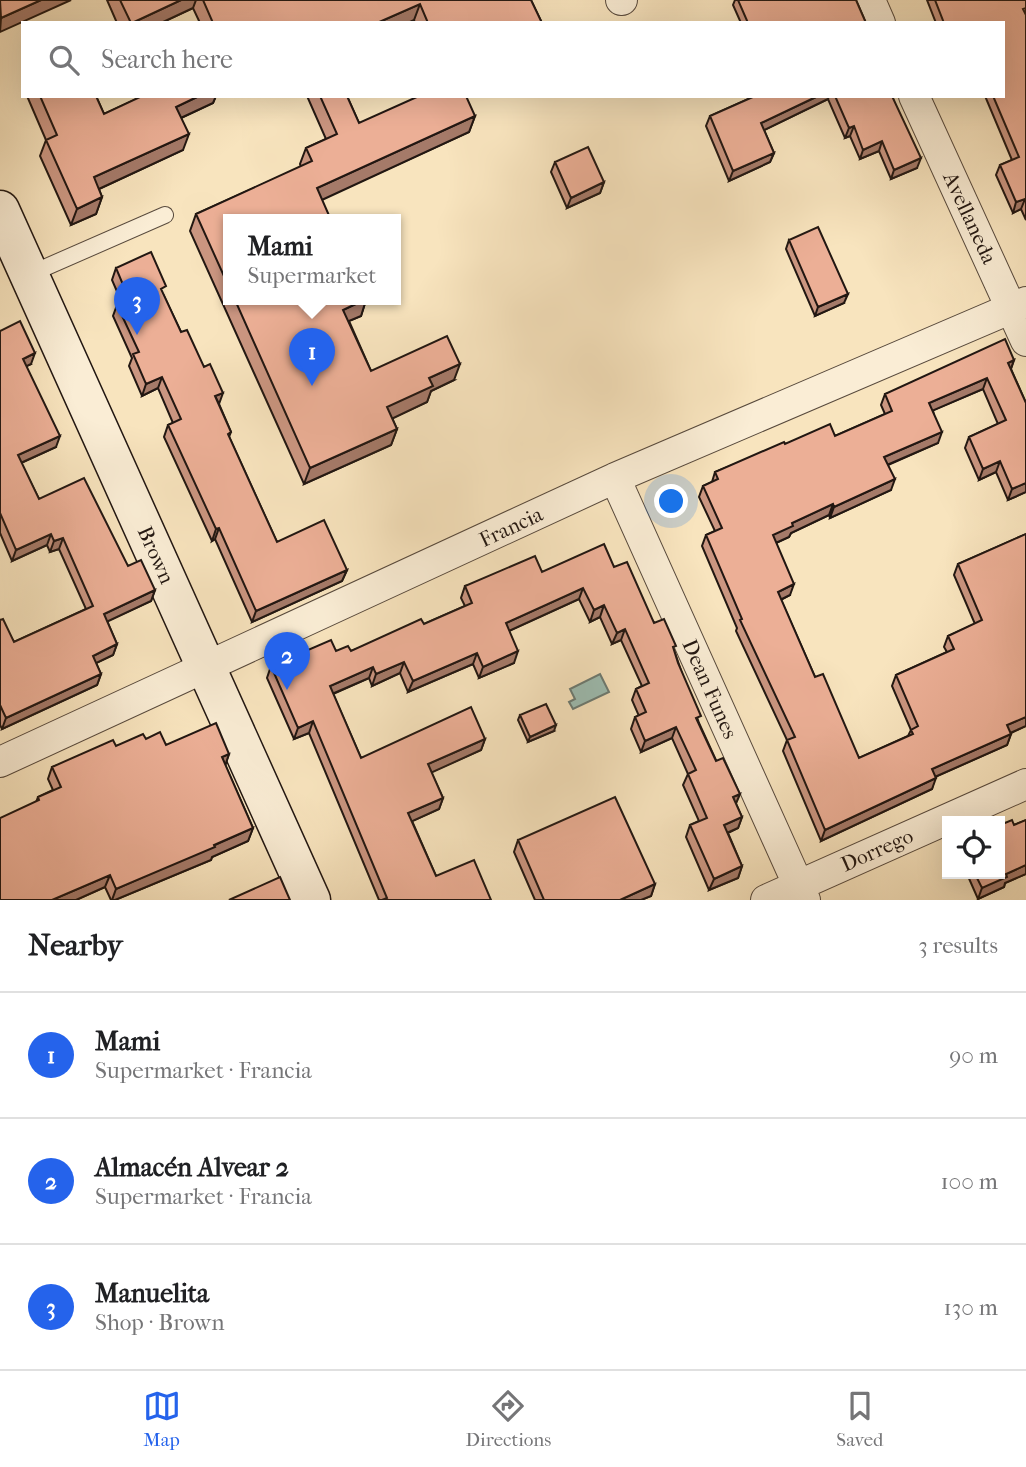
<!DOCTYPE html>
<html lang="en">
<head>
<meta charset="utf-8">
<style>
  body { margin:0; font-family:"IM FELL French Canon",serif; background:#f6f6f6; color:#202124 }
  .controls { position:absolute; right:21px; bottom:21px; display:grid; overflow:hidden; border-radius:0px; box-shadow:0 7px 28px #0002 }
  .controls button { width:63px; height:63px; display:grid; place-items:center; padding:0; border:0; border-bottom:2px solid #e0e0e0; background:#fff; color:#202124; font:35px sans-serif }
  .you { position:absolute; left:672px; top:502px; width:24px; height:24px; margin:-18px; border:5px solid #fff; border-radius:50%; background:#1a73e8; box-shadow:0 0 0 10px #1a73e833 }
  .badge { display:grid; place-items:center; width:46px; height:46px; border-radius:50%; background:#2563eb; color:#fff; font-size:23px; font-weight:700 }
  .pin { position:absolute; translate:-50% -58px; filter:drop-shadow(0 2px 4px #0008) }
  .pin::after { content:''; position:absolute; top:37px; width:24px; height:21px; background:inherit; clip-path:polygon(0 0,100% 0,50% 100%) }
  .popup { position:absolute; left:223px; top:214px; width:178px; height:91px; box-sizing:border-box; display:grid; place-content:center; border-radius:0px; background:#fff; filter:drop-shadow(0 2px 5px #0005); font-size:23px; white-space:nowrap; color:#757577 }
  .popup b { font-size:26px; color:#202124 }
  .popup::after { content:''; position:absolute; left:50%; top:100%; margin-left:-14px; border:14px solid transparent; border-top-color:#fff }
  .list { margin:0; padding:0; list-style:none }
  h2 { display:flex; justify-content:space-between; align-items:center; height:91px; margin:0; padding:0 28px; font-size:30px }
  h2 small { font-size:23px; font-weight:400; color:#757577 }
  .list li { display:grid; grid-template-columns:46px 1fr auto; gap:21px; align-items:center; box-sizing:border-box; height:126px; padding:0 28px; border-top:2px solid #e0e0e0 }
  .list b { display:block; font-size:26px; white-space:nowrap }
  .list p { margin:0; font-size:23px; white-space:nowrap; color:#757577 }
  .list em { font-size:23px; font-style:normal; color:#757577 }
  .icon { flex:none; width:38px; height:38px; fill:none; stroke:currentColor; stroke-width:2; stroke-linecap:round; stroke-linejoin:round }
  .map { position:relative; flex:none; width:1026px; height:900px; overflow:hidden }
  .search { position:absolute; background:#fff; box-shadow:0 7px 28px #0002; left:21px; right:21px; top:21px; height:77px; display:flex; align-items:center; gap:18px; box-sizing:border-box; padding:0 24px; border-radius:0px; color:#757577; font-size:26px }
  .sheet { height:469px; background:#fff }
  nav { display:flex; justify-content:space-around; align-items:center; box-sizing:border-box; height:98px; border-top:2px solid #e0e0e0; background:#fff; font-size:19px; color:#757577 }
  nav a { display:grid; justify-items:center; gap:4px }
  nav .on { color:#2563eb }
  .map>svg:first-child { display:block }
</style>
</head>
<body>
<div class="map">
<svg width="1026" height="900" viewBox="0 0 1026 900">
  <rect width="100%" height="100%" fill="#f8e4be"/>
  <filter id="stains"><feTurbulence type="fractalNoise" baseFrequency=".00286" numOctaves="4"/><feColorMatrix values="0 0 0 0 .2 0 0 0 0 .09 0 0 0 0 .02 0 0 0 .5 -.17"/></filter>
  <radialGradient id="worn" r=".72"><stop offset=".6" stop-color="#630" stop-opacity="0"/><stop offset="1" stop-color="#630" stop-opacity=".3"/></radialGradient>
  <path fill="#9dbeb3" stroke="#6c7b73" stroke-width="2" d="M600,674L609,692L573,709L569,702L575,699L570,689Z"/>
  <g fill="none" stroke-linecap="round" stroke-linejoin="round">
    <g stroke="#584a3d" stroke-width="18">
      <path id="lane" d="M28,275L165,215"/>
    </g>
    <g stroke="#584a3d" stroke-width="32">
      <path id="street" d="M621,0H622
        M870,0L880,23
        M914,96L1026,341
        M615,478L805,900
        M0,762L615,478L1026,302
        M766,900L1026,784"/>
    </g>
    <g stroke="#221712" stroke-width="41">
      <path id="secondary" d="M0,210L311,900"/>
    </g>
    <use href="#lane" stroke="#faedd5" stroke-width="16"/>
    <use href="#street" stroke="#faedd5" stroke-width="30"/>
    <use href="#secondary" stroke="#faedd5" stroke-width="38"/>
  </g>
  <path fill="#cb9681" stroke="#221712" stroke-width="2" d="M107,0H531L542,23H415L414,20L408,23H200L193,8L161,23H117Z
    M735,0H856L866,23H741L733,5Z
    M927,0H1026V220L1021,209L1013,213L996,175L1000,165L1012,160L985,96H1003V23H936Z
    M27,96H96L104,114L139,98V96H216L213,103L181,118L183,150L99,189L102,197L96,214L71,225L40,156L46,140Z
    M307,96H347L359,123L475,116L469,132L322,199L228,220V300H366L361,316L349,321L371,371L454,380L431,391L427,402L392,418L397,429L391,445L304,484L190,231L196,214L301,167L300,164L306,148L326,139Z
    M755,96H892L917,168L891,179L879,151L860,159L850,136L845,138L828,99L764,130L774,153L770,162L729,181L706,126L710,116Z
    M555,162L604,182L600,193L567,208L551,172Z
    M789,240L844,303L815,316L786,249Z
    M116,268L163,294L181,332L219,404L231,432L229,437L277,542L347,570L342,581L252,622L215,539L212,541L164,437L168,425L173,423L158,388L142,396L129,366L132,358L113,316L117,305L122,303L112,280Z
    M0,331L31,364L26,366L56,447L21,463L39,499L128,566L155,590L151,601L107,621L117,644L113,655L96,663L101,674L97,685L2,729L0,725V620L14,642L86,609L59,549L50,552L47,545L12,561L0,533Z
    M1014,360L1011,369L1026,403V492L1008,500L996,472L979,480L965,448L969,437L998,424L983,389L933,410L938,443L888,465L891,490L830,518L829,515L791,533L789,537L776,543L790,595L781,600L815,677L859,758L908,736L911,730L892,686L896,675L947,652L944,647L948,636L975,624L954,575L958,564L1026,534V726L1011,733V734L1007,745L935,777L932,789L821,841L783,751L787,740L736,631L737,628L702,546L706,535L715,531L699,497L703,486L712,482L715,472L785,444L835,436L885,414L881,405L885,394Z
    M614,567L674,650L699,723L742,817L738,828L728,833L742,866L738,878L709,890L686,837L690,825L699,821L683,785L688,774L672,738L641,752L631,729L635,717L639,716L632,700L636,689L642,686L621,640L612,644L600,617L590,622L579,599L509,631L514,663L479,678L473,664L408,692L400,673L372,686L369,678L333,694L361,758L485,739L481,750L431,772L443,798L439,809L412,821L436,876L491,900H379L309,733L294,739L267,678L271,666L336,651H351L424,624L465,606L461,598L465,586L542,572Z
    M520,715L554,731L528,742L518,720Z
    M146,739L166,745L229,754L225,765L253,828L248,841L212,857L211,860L115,900H111L105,887L76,900H0L38,797L53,790L48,779L52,767L116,746Z
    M1026,820V874L1005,883L1004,887L978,899L967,874H1000L1014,825Z
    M518,840L655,884L651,896L641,900H535L514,852Z"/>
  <path fill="#a57a69" stroke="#221712" stroke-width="2" d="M41,0H71L0,32L1,18Z
    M181,0H196L193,8L161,23H132Z
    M420,4L414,20L408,23H377Z
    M199,96H216L213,103L170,123L176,107Z
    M818,96H829L828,99L758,133L761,123Z
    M475,116L469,132L311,205L317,188Z
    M854,126L850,136L845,138L849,128Z
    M189,134L183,150L88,194L94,177Z
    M882,141L879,151L860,159L863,150Z
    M774,153L770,162L729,181L733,171Z
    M921,158L917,168L891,179L894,170Z
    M604,182L600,193L567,208L571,198Z
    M102,197L96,214L71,225L77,209Z
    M1025,199L1021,209L1013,213L1016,202Z
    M848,294L844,303L815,316L818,307Z
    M364,300H366L361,316L337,326L343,310Z
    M35,353L31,364L19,370L23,359Z
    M1014,360L1010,371L1008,363Z
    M460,364L454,380L431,391L427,402L381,424L387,407L429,378Z
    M162,377L158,388L142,396L146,384Z
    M987,378L983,389L925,414L929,403Z
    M223,393L219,404L215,396Z
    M397,429L391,445L304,484L310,468Z
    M942,432L938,443L880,468L884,457Z
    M60,436L56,447L14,466L18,455Z
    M1000,461L996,472L979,480L983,469Z
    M895,479L891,490L830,518L834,507Z
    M1026,483V492L1008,500L1012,489Z
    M833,504L829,515L791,533L789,537L769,546L773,535L792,523Z
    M219,528L215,539L212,541L216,529Z
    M51,534L47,545L12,561L16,550Z
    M63,538L59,549L50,552L54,541Z
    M347,570L342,581L252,622L256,611Z
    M794,584L790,595L774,603L778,592Z
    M583,588L579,599L502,634L506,623Z
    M155,590L151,601L100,625L104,614Z
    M604,605L600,617L590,622L594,610Z
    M625,629L621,640L612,644L617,633Z
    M117,644L113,655L88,667L93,656Z
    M518,651L514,663L479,678L483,667Z
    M477,653L473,664L408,692L413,681Z
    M404,662L400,673L372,686L376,674Z
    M373,667L369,678L325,697L330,686Z
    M101,674L97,685L2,729L6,718Z
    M1026,717V726L1003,736L1007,725Z
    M313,721L309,733L294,739L298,728Z
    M556,725L554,731L528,742L530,737Z
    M676,727L672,738L641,752L645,741Z
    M1011,734L1007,745L928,780L932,769Z
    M485,739L481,750L424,776L428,764Z
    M229,754L225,766L222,757Z
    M936,778L932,789L821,841L825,830Z
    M740,794L735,806L733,797Z
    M443,798L439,809L404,825L408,813Z
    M742,817L738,828L720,836L724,825Z
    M253,828L248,841L212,857L211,860L115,900H112L116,889Z
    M1026,865V874L1005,883L1004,887L978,899L982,888L1006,874Z
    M742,866L738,878L709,890L714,879Z
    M110,875L105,887L76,900H52Z
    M655,884L651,896L641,900H620Z"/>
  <path fill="#ecaf96" stroke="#221712" stroke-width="2" d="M0,0H41L1,18Z
    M120,0H181L132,23H131Z
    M203,0H531L542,23H428L420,4L377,23H213Z
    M738,0H856L866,23H748Z
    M935,0H1026V8L1023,9L1026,15V202L1025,199L1016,202L1000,165L1019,157L993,96H1003V23H944Z
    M40,96H96L104,114L142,96H199L176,107L189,134L94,177L102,197L77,209L46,140L57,135Z
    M320,96H347L359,123L419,96H466L475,116L317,188L331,220H228V285L196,214L312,161L306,148L337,134Z
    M755,96H818L761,123L774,153L733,171L710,116Z
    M835,96H892L921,158L894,170L882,141L863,150L854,126L849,128Z
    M588,147L604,182L571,198L555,162Z
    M818,227L848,294L818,307L789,240Z
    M151,252L166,286L161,289L181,332L187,330L204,367L210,364L223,393L215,396L231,432L228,434L277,542L324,520L347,570L256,611L219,528L216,529L168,425L181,419L162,377L146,384L133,354L139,352L117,305L129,299L116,268Z
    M235,300H364L343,310L371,371L447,336L460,364L429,378L433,386L387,407L397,429L310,468Z
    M20,321L35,353L23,359L60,436L18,455L39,499L84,478L128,566L141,560L155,590L104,614L117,644L93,656L101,674L6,718L0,705V620L3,619L14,642L93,606L63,538L54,541L51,534L16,550L0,513V331Z
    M1005,339L1014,360L1008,363L1026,403V483L1012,489L1000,461L983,469L969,437L1006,420L987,378L929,403L942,432L884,457L895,479L834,507L833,504L792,523L793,526L773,535L794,584L778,592L815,677L823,674L859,758L913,734L911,730L918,726L896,675L954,649L948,636L982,620L958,564L1026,534V717L1007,725L1011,734L932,769L936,778L825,830L787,740L795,737L740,620L742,619L706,535L722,528L703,486L718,479L715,472L784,442L785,444L830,424L835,436L892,411L885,394Z
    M604,544L614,567L627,562L654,623L664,619L676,646L673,647L678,663L701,716L696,718L716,761L723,758L740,794L733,797L742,817L724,825L742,866L714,879L690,825L707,818L688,774L696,770L676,727L645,741L635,717L646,712L636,689L649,683L625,629L617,633L604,605L594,610L583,588L506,623L518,651L483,667L477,653L413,681L404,662L376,674L373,667L330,686L361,758L471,707L485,739L428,764L443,798L408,813L436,876L474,860L491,900H382L387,898L313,721L298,728L271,666L331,640L336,651L348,646L351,651L421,619L424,624L472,603L465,586L535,556L542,572Z
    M546,704L556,725L530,737L520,715Z
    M216,723L229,754L222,757L253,828L214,845L215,847L116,889L110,875L52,900H0V818L39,800L38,797L61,787L52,767L113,740L116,746L143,734L146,739L160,732L166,745Z
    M615,797L655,884L620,900H544L518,840Z
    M1012,820L1014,825L1026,820V865L1006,874L1007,877L982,888L975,874H1000V825Z
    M280,877L290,900H229Z"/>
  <g text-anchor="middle" stroke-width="7" stroke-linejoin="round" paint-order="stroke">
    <g font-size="21" fill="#221712" stroke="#faedd5">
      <text transform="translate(970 218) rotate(65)" y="7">Avellaneda</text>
      <text transform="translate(511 527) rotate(-25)" y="7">Francia</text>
      <text transform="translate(156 555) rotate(66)" y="7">Brown</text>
      <text transform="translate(710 689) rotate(66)" y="7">Dean Funes</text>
      <text transform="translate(877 850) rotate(-24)" y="7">Dorrego</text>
    </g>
  </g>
  <rect width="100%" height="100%" filter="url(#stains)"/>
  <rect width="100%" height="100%" fill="url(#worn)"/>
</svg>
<div class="controls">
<button><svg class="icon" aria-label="locate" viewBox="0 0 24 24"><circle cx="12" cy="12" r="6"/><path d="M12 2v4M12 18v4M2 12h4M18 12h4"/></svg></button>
</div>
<div class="you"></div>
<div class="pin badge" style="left:312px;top:386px">1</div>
<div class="popup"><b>Mami</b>Supermarket</div>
<div class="pin badge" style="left:287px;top:690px">2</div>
<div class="pin badge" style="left:137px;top:335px">3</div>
<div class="search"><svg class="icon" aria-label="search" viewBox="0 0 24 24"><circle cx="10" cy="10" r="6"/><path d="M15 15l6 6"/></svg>Search here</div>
</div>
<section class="sheet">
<h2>Nearby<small>3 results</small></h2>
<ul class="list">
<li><span class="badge">1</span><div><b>Mami</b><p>Supermarket · Francia</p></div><em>90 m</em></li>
<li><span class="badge">2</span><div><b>Almacén Alvear 2</b><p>Supermarket · Francia</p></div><em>100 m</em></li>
<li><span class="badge">3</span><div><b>Manuelita</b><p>Shop · Brown</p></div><em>130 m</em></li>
</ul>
</section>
<nav>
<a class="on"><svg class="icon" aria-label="map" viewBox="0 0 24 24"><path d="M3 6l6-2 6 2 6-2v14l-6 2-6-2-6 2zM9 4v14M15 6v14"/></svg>Map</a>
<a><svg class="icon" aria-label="directions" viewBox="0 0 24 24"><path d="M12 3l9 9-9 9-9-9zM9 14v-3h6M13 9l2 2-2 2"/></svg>Directions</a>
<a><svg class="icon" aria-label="saved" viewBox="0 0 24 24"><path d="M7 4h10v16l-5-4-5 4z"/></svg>Saved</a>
</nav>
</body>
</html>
